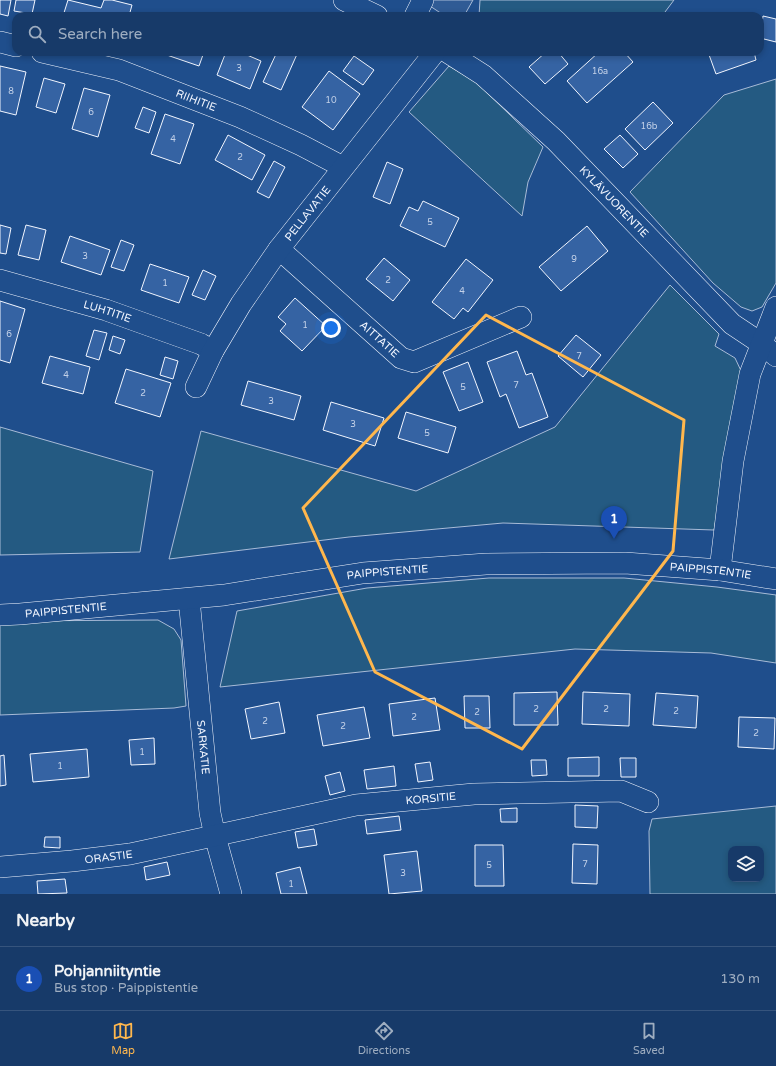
<!DOCTYPE html>
<html lang="en">
<head>
<meta charset="utf-8">
<style>
  body { margin:0; font-family:"Varela Round",sans-serif; background:#20416f; color:#f1f3f6 }
  .controls { position:absolute; right:12px; bottom:12px; display:grid; overflow:hidden; border-radius:8px; box-shadow:0 2px 6px #0003 }
  .controls button { width:36px; height:36px; display:grid; place-items:center; padding:0; border:0; border-bottom:1px solid #36547d; background:#173a69; color:#f1f3f6; font:20px sans-serif }
  .you { position:absolute; left:331px; top:328px; width:14px; height:14px; margin:-10px; border:3px solid #fff; border-radius:50%; background:#1a73e8; box-shadow:0 0 0 6px #1a73e833 }
  .badge { display:grid; place-items:center; width:26px; height:26px; border-radius:50%; background:#ffb74d; color:#fff; font-size:13px; font-weight:700 }
  .pin { position:absolute; translate:-50% -33px; filter:drop-shadow(0 1px 2px #0008) }
  .pin::after { content:''; position:absolute; top:21px; width:14px; height:12px; background:inherit; clip-path:polygon(0 0,100% 0,50% 100%) }
  .list { margin:0; padding:0; list-style:none }
  h2 { display:flex; justify-content:space-between; align-items:center; height:52px; margin:0; padding:0 16px; font-size:17px }
  h2 small { font-size:13px; font-weight:400; color:#9eadc0 }
  .list li { display:grid; grid-template-columns:26px 1fr auto; gap:12px; align-items:center; box-sizing:border-box; height:64px; padding:0 16px; border-top:1px solid #36547d }
  .list b { display:block; font-size:15px; white-space:nowrap }
  .list p { margin:0; font-size:13px; white-space:nowrap; color:#9eadc0 }
  .list em { font-size:13px; font-style:normal; color:#9eadc0 }
  .icon { flex:none; width:22px; height:22px; fill:none; stroke:currentColor; stroke-width:2; stroke-linecap:round; stroke-linejoin:round }
  .map { position:relative; flex:none; width:776px; height:894px; overflow:hidden }
  .search { position:absolute; background:#173a69; box-shadow:0 2px 6px #0003; left:12px; right:12px; top:12px; height:44px; display:flex; align-items:center; gap:10px; box-sizing:border-box; padding:0 14px; border-radius:12px; color:#9eadc0; font-size:15px }
  .sheet { height:116px; background:#173a69 }
  nav { display:flex; justify-content:space-around; align-items:center; box-sizing:border-box; height:56px; border-top:1px solid #36547d; background:#173a69; font-size:11px; color:#9eadc0 }
  nav a { display:grid; justify-items:center; gap:2px }
  nav .on { color:#ffb74d }
  .map>svg:first-child { display:block }
</style>
</head>
<body>
<div class="map">
<svg width="776" height="894" viewBox="0 0 776 894">
  <rect width="100%" height="100%" fill="#1f4e8c"/>
  <path fill="#245a82" stroke="#a8bbd7" fill-rule="evenodd" d="M480,0H674L662,16H479Z
    M449,66L476,82L543,147L528,182L522,216L409,112Z
    M776,79V283L762,307L752,311L741,307L713,283L630,192L724,95Z
    M670,285L719,334L715,346L735,358L743,375L714,530L503,523L349,537L169,559L201,431L416,491L555,427Z
    M0,427L153,471L140,552L0,555Z
    M489,578H624L717,587L776,595V663L711,653L575,649L220,687L237,611L367,588Z
    M158,620L174,629L181,640L186,706L174,708L0,715V621Z
    M776,806V894H650L649,831L652,819ZM731,849H761V879H731Z"/>
  <path fill="#305b95" stroke="#a8bbd7" d="M421,0H473L464,16H445Z"/>
  <path fill="#3563a3" stroke="#f2f6ff" d="M0,0H11L8,16L0,14Z
    M16,0H35L32,14L14,11Z
    M68,0L101,8L104,0H112L132,5L129,16H63Z
    M763,16L776,19V42L760,38Z
    M158,52H204L199,66Z
    M226,52H240L261,61L250,89L217,75Z
    M277,52H298L281,90L263,82Z
    M546,52H558L568,64L545,84L529,67Z
    M599,52H624L633,62L587,103L567,81Z
    M708,52H754L756,60L716,74Z
    M354,56L374,70L363,85L343,71Z
    M0,66L26,72L16,115L0,111Z
    M329,71L360,94L333,130L302,107Z
    M44,78L65,84L56,113L36,107Z
    M84,88L110,95L98,137L72,129Z
    M653,102L673,123L645,150L625,129Z
    M143,107L156,112L149,133L135,128Z
    M165,114L194,124L180,164L151,154Z
    M228,135L265,155L252,180L215,160Z
    M620,135L638,154L623,168L604,149Z
    M274,161L285,167L269,198L257,192Z
    M387,162L403,169L390,204L373,197Z
    M423,201L459,218L445,247L400,226L409,207L418,211Z
    M0,225L11,228L6,254L0,253Z
    M26,225L46,230L39,260L18,255Z
    M587,226L608,251L561,291L539,267Z
    M70,236L110,250L101,275L61,262Z
    M121,240L134,245L124,271L111,267Z
    M384,258L410,280L393,301L366,279Z
    M466,259L493,280L468,312L463,308L454,319L432,302Z
    M150,264L189,277L179,303L141,290Z
    M203,270L216,276L205,300L192,295Z
    M295,298L326,326L302,351L280,331L286,324L278,317Z
    M0,301L25,309L10,363L0,360Z
    M94,330L107,333L99,360L86,356Z
    M576,335L601,355L583,377L558,356Z
    M113,336L125,340L120,354L109,350Z
    M517,351L526,375L532,373L548,417L519,428L506,394L500,397L487,362Z
    M50,356L90,367L83,394L42,383Z
    M165,357L178,361L173,379L160,375Z
    M468,362L483,402L459,411L443,372Z
    M126,369L171,383L160,417L115,403Z
    M248,381L301,396L294,420L241,405Z
    M331,402L384,418L375,446L323,430Z
    M406,412L456,427L448,453L398,438Z
    M557,692L558,725H514V693Z
    M583,692L630,694L629,726L582,724Z
    M656,693L698,696L696,728L653,725Z
    M464,696H489L490,728H465Z
    M435,698L440,730L393,736L389,704Z
    M279,702L285,733L251,739L245,709Z
    M364,707L370,738L323,746L317,715Z
    M739,717L775,718L774,749L738,747Z
    M154,738L155,764L131,765L129,740Z
    M87,749L89,777L33,782L30,754Z
    M4,755L6,785L0,786V756Z
    M599,757V776H568V758Z
    M620,758H636V777H621Z
    M531,760H546L547,775L532,776Z
    M430,762L433,780L418,782L415,764Z
    M394,766L396,786L367,789L364,770Z
    M340,772L345,791L330,795L325,776Z
    M575,805L598,806L597,828L575,827Z
    M517,808V822H501L500,809Z
    M399,816L401,830L367,834L365,820Z
    M314,829L317,845L298,848L295,832Z
    M45,837H60V848L44,847Z
    M573,844L598,845L597,884L572,883Z
    M475,845H503L504,886H475Z
    M417,851L422,891L389,894L384,855Z
    M167,862L170,875L146,880L144,867Z
    M300,867L307,894H281L276,873Z
    M65,879L67,893L38,894L37,881Z"/>
  <g fill="none" stroke-linecap="round" stroke-linejoin="round">
    <g stroke="#f2f6ff" stroke-width="22">
      <g id="minor">
        <path d="M344,0L377,16"/>
        <path d="M415,16L423,0"/>
        <path d="M0,42L16,46"/>
        <path id="s1" d="M42,52L119,70L240,117L301,145L343,167"/>
        <path id="s2" d="M447,52L483,75L556,141L732,324L762,344L776,356"/>
        <path id="s3" d="M279,249L401,358L414,362L521,317"/>
        <path id="s4" d="M0,280L106,310L201,344L213,351"/>
        <path id="s5" d="M196,387L213,351L241,304L279,249L435,52"/>
        <path d="M720,570L733,461L750,374L776,307"/>
        <path id="s6" d="M189,599L210,813L215,836L231,894"/>
        <path id="s7" d="M0,615L20,614L224,595L363,573L486,564L625,563L720,570L776,579"/>
        <path id="s8" d="M0,867L72,861L130,854L356,805L474,794L621,791L648,802"/>
      </g>
    </g>
    <use href="#minor" stroke="#1f4e8c" stroke-width="21"/>
  </g>
  <path fill="none" stroke="#ffb74d" stroke-width="3" stroke-linejoin="round" d="M486,315L684,420L673,551L522,749L375,672L303,508Z"/>
  <g text-anchor="middle" stroke-width="3" stroke-linejoin="round" paint-order="stroke">
    <g font-size="9" fill="#c3d1e8">
      <text x="239" y="71">3</text>
      <text x="600" y="74">16a</text>
      <text x="11" y="94">8</text>
      <text x="331" y="103">10</text>
      <text x="91" y="115">6</text>
      <text x="649" y="129">16b</text>
      <text x="173" y="142">4</text>
      <text x="240" y="160">2</text>
      <text x="430" y="225">5</text>
      <text x="85" y="259">3</text>
      <text x="574" y="262">9</text>
      <text x="388" y="283">2</text>
      <text x="165" y="286">1</text>
      <text x="462" y="294">4</text>
      <text x="305" y="328">1</text>
      <text x="9" y="337">6</text>
      <text x="579" y="359">7</text>
      <text x="66" y="378">4</text>
      <text x="516" y="388">7</text>
      <text x="463" y="390">5</text>
      <text x="143" y="396">2</text>
      <text x="271" y="404">3</text>
      <text x="353" y="427">3</text>
      <text x="427" y="436">5</text>
      <text x="536" y="712">2</text>
      <text x="606" y="712">2</text>
      <text x="676" y="714">2</text>
      <text x="477" y="715">2</text>
      <text x="414" y="720">2</text>
      <text x="265" y="724">2</text>
      <text x="343" y="729">2</text>
      <text x="756" y="736">2</text>
      <text x="142" y="755">1</text>
      <text x="60" y="769">1</text>
      <text x="585" y="867">7</text>
      <text x="489" y="868">5</text>
      <text x="403" y="876">3</text>
      <text x="291" y="887">1</text>
    </g>
    <g font-size="11" fill="#f2f6ff" stroke="#1f4e8c">
      <text dy="4" stroke="none"><textPath href="#s1" startOffset="162">RIIHITIE</textPath></text>
      <text dy="4" stroke="none"><textPath href="#s2" startOffset="225">KYLÄVUORENTIE</textPath></text>
      <text dy="4" stroke="none"><textPath href="#s5" startOffset="207">PELLAVATIE</textPath></text>
      <text dy="4" stroke="none"><textPath href="#s4" startOffset="112">LUHTITIE</textPath></text>
      <text dy="4" stroke="none"><textPath href="#s3" startOffset="135">AITTATIE</textPath></text>
      <text dy="4" stroke="none"><textPath href="#s7" startOffset="714">PAIPPISTENTIE</textPath></text>
      <text dy="4" stroke="none"><textPath href="#s7" startOffset="390">PAIPPISTENTIE</textPath></text>
      <text dy="4" stroke="none"><textPath href="#s7" startOffset="66">PAIPPISTENTIE</textPath></text>
      <text dy="4" stroke="none"><textPath href="#s6" startOffset="149">SARKATIE</textPath></text>
      <text dy="4" stroke="none"><textPath href="#s8" startOffset="437">KORSITIE</textPath></text>
      <text dy="4" stroke="none"><textPath href="#s8" startOffset="109">ORASTIE</textPath></text>
    </g>
  </g>
</svg>
<div class="controls">
<button><svg class="icon" aria-label="layers" viewBox="0 0 24 24"><path d="M12 4l9 5-9 5-9-5zM3 14l9 5 9-5"/></svg></button>
</div>
<div class="you"></div>
<div class="pin badge" style="left:614px;top:539px;background:#1a4fb4">1</div>
<div class="search"><svg class="icon" aria-label="search" viewBox="0 0 24 24"><circle cx="10" cy="10" r="6"/><path d="M15 15l6 6"/></svg>Search here</div>
</div>
<section class="sheet">
<h2>Nearby<small></small></h2>
<ul class="list">
<li><span class="badge" style="background:#1a4fb4">1</span><div><b>Pohjanniityntie</b><p>Bus stop · Paippistentie</p></div><em>130 m</em></li>
</ul>
</section>
<nav>
<a class="on"><svg class="icon" aria-label="map" viewBox="0 0 24 24"><path d="M3 6l6-2 6 2 6-2v14l-6 2-6-2-6 2zM9 4v14M15 6v14"/></svg>Map</a>
<a><svg class="icon" aria-label="directions" viewBox="0 0 24 24"><path d="M12 3l9 9-9 9-9-9zM9 14v-3h6M13 9l2 2-2 2"/></svg>Directions</a>
<a><svg class="icon" aria-label="saved" viewBox="0 0 24 24"><path d="M7 4h10v16l-5-4-5 4z"/></svg>Saved</a>
</nav>
</body>
</html>
